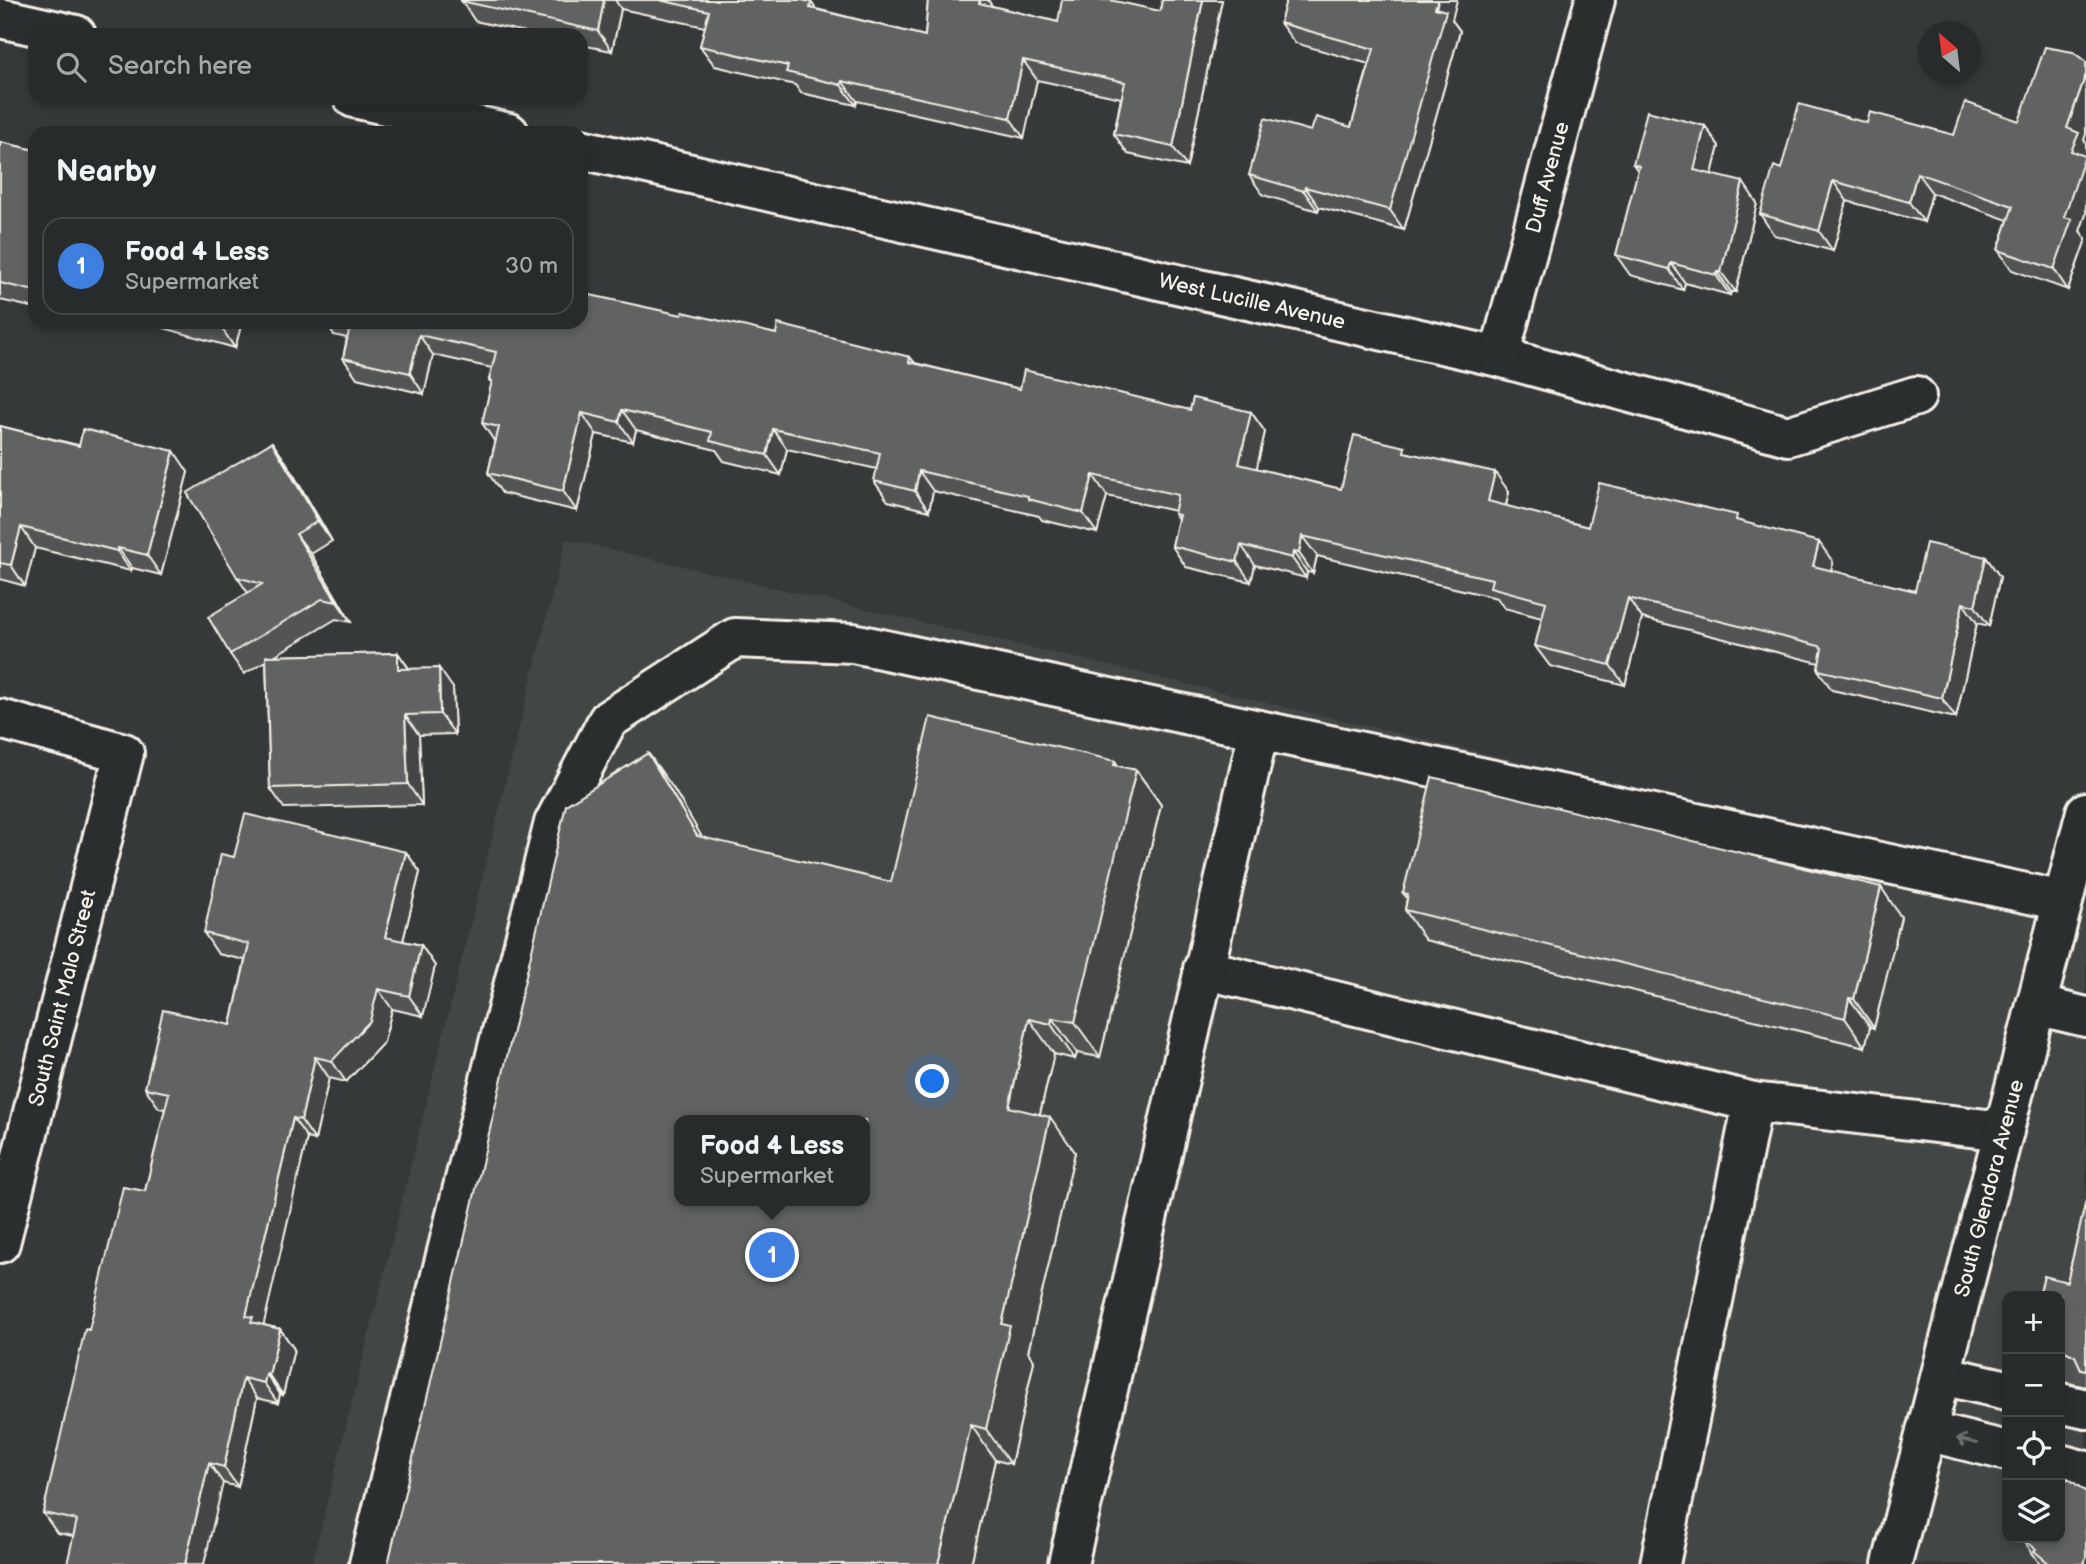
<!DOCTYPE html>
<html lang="en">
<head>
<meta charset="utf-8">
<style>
  body { margin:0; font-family:"Balsamiq Sans",sans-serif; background:#343737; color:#f1f3f6 }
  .controls { position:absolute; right:21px; bottom:21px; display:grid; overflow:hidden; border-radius:14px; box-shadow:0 4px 10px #0003 }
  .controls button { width:63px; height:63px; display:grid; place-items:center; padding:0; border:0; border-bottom:2px solid #444747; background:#282b2b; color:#f1f3f6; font:35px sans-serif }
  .compass { position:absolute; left:1918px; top:21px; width:63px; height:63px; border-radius:50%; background:#282b2b; box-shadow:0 4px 10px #0003; rotate:332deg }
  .you { position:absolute; left:933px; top:1082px; width:24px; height:24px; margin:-18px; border:5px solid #fff; border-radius:50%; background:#1a73e8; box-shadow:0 0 0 10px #1a73e833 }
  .badge { display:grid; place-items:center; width:46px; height:46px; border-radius:50%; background:#ff9aa2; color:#fff; font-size:23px; font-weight:700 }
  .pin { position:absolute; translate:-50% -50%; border:4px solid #fff; box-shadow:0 2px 7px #0006 }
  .popup { position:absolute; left:674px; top:1115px; width:196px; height:91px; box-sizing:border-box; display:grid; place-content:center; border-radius:14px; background:#282b2b; filter:drop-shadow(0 2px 5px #0005); font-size:23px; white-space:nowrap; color:#a5a7a9 }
  .popup b { font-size:26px; color:#f1f3f6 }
  .popup::after { content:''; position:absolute; left:50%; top:100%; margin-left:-14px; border:14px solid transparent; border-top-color:#282b2b }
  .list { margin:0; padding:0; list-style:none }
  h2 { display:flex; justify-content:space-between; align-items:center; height:91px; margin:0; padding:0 28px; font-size:30px }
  h2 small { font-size:23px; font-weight:400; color:#a5a7a9 }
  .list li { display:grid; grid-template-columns:46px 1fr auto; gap:21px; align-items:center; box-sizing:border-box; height:98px; margin:0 14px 14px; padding:0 14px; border:2px solid #444747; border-radius:21px }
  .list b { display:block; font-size:26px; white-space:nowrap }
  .list p { margin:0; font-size:23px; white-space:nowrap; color:#a5a7a9 }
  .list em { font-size:23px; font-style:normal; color:#a5a7a9 }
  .icon { flex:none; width:38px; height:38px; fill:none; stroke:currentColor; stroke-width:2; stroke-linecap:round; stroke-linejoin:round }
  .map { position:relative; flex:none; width:2086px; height:1564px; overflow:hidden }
  .search { position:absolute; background:#282b2b; box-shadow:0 4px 10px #0003; left:28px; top:28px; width:560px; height:77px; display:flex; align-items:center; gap:18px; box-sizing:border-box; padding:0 24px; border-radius:21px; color:#a5a7a9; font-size:26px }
  .panel { position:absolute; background:#282b2b; box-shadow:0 4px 10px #0003; left:28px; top:126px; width:560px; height:203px; border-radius:21px }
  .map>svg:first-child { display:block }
</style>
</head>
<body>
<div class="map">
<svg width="2086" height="1564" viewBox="0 0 2086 1564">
  <rect width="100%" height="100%" fill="#363939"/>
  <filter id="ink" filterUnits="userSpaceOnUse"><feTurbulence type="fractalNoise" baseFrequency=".0143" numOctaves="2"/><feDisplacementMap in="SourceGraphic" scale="14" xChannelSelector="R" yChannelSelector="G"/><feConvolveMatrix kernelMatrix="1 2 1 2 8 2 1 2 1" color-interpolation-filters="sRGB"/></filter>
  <g filter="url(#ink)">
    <path fill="#434645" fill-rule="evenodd" d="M566,539L2086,894V1564H312ZM679,1120H865V1201H679ZM2007,1296H2060V1538H2007Z"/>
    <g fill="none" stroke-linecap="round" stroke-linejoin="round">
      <g stroke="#f4f1e8" stroke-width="44">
        <g id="minor">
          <path d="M0,18L76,35"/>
          <path d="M354,98L509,133"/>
          <path id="s1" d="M581,149L1499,357L1788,436L1916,396"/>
          <path id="s2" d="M1499,357L1595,0"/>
          <path d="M0,719L124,753L0,1243"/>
          <path d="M1203,969L1753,1102"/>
          <path d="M2036,1005L2086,1017"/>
          <path d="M1941,1375L2007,1390"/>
          <path d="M2060,1403L2086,1409"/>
          <path d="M1926,1431L2007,1451"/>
          <path d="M2060,1464L2086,1471"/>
          <path d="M369,1564L554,823L608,720L735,638L853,643L1259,730"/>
          <path d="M1068,1564L1259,730L2063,901"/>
          <path d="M1660,1564L1753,1102L2004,1131"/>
        </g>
      </g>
      <g stroke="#f4f1e8" stroke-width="44">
        <g id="major">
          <path id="s3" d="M1892,1564L2086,812"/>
        </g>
      </g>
      <use href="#minor" stroke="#2a2d2e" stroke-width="38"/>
      <use href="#major" stroke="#2a2d2e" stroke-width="38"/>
    </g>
    <path fill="#535554" stroke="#f4f1e8" stroke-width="2" d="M461,0H802L811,2L816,9L925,36L928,0H988L992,6L1058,22L1160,11L1162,0H1222L1187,167L1128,154L1114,134L1121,98L1037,80L1024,138L857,101L856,105L801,93L795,85L715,66L700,46L705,27L621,9L612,51L581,45V35H538L475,21Z
      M1452,20L1460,31L1404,230L1319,207L1318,211L1263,195L1249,175L1311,131L1351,127L1369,64L1295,43L1280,23Z
      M2019,121L2084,140L2086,143V214L2080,231L2086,239L2068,290L2012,270L1998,250L2008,220L1932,193L1924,222L1847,201L1833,251L1774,235L1760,214L1781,169L1867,123L1954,135Z
      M1705,126L1719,146L1712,174L1757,203L1736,292H1731L1730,295L1685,283L1683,290L1630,275L1616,255L1638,171L1633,164Z
      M0,142L35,150V308L0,300Z
      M682,315L776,334L910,357L915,363L1020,389L1190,410L1251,412L1265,432L1256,469L1341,489L1409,453L1509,492L1506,506L1588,527L1742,522L1833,562L1831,571L1915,591L1986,557L2000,577L1989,626L1977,623L1956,718L1832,690L1818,670L1819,663L1642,618L1625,685L1550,666L1535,646L1542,618L1504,608L1497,598L1317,556L1313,573L1307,572L1306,578L1255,565L1251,582L1186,567L1172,546L1178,519L1174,514L1175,511L1107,496L1097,533L1042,520L1039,516L933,491L929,511L888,501L874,481L877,469L787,449L781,475L724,461L716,450L636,430L633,442L596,434L577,511L502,493L488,473L495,442L482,423L492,383L489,380L492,368L433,355L424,394L357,378L343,358L347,338L334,335L330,328L303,322H581Z
      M151,322H242L235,348L153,325Z
      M0,426L188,472L161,575L132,568L131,571L35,548L25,586L0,579Z
      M286,462L332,541L311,554L351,622L336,619L274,656L398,653L409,668L453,688L455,734L419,735L422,805L284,808L270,788L266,661L244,674L230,654L248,593L237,577Z
      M1115,761L1118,766L1136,770L1161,805L1100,1057L1077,1053L1075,1059L1054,1054L1040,1114L1075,1152L1028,1352L1034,1361L1011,1464L995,1460L971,1564H388L673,788L702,838L891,882Z
      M406,852L420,872L403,941L421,945L435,966L423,1016L392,1009L384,1042L346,1082L329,1078L315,1140L307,1138L263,1325L280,1329L294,1349L283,1395L280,1394L278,1403L257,1398L238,1487L223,1483L73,1536L57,1533L43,1513L89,1330L145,1191L165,1109L159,1108L145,1088L231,1025L245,960L218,954L204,933L234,857Z
      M1403,893L1901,917L1874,1028L1870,1027L1865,1047L1425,940L1405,910L1407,898Z
      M2086,1201V1387L2065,1382H2060V1296L2067,1282Z
      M2022,1538L2086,1564H2040Z"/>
    <path fill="#444545" stroke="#f4f1e8" stroke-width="2" d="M604,0H615L621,9L612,51L598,31Z
      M980,0H988L996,12L979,3Z
      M1203,0H1222L1187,167L1173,147Z
      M1438,0H1457L1452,20L1460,31L1404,230L1390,210Z
      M1023,60L1037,80L1024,138L1010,118Z
      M2086,74V134L2084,140L2086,143V214L2080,231L2086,239L2068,290L2054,269L2064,217L2071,151L2067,128Z
      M842,81L857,101L856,105L841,85Z
      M1705,126L1719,146L1708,190L1694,170Z
      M1917,173L1932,193L1924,222L1909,202Z
      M1833,181L1847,201L1833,251L1819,231Z
      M1743,182L1757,203L1736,292L1721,272Z
      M1305,187L1319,207L1318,211L1304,191Z
      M1671,263L1685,283L1683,290L1669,269Z
      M1717,272L1731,292L1730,295L1716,275Z
      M222,322H242L235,348L221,327Z
      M419,335L433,355L424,394L410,373Z
      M622,410L636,430L633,442L619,422Z
      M1251,412L1265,432L1253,484L1239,464Z
      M582,413L596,434L577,511L563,491Z
      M773,429L787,449L781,475L767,455Z
      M272,442L286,462L332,541L318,521Z
      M174,451L188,472L161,575L147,555Z
      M919,471L933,491L929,511L915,491Z
      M1495,472L1509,492L1502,521L1488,501Z
      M1093,475L1107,496L1097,533L1083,513Z
      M21,527L35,548L25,586L11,565Z
      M296,534L311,554L351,622L337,602Z
      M1302,536L1317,556L1313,573L1299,553Z
      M1819,542L1833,562L1827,587L1813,566Z
      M1241,545L1255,565L1251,582L1237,562Z
      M118,548L132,568L131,571L117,551Z
      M1293,552L1307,572L1306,578L1292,558Z
      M1986,557L2000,577L1989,626L1975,606Z
      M1628,598L1642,618L1625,685L1610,665Z
      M1963,603L1977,623L1956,718L1942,698Z
      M398,653L412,673L398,669Z
      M439,668L453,688L455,734L440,714Z
      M405,715L419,735L422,805L408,784Z
      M648,753L673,788L722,871L697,836Z
      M1115,761L1132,786L1136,770L1161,805L1100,1057L1075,1022Z
      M406,852L420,872L399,957L385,937Z
      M1881,887L1901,917L1874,1028L1854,999Z
      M421,945L435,966L423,1016L409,996Z
      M378,989L392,1009L384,1042L346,1082L332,1061Z
      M1849,998L1870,1027L1865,1047L1845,1018Z
      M1052,1018L1077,1053L1075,1059L1051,1024Z
      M1029,1019L1054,1054L1033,1142L1009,1107Z
      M315,1057L329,1078L315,1140L301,1120Z
      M1050,1117L1075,1152L1028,1352L1034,1361L1011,1464L986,1429L1002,1324Z
      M293,1118L307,1138L261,1336L246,1316Z
      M280,1329L294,1349L283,1395L269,1375Z
      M266,1374L280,1394L278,1403L264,1383Z
      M243,1378L257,1398L238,1487L224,1467Z
      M971,1425L995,1460L971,1564H938Z
      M209,1463L223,1483L204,1564H185Z"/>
    <path fill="#616362" stroke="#f4f1e8" stroke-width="2" fill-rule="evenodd" d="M461,0H604L598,31L461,1Z
      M659,0H801L811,2L810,8L925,36L928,0H980L979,3L1058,22L1062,0H1110L1160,11L1162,0H1203L1173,147L1114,134L1125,82L1023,60L1010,118L842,81L841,85L786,72L788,66L700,46L709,11Z
      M1286,0H1438L1435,8L1446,11L1390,210L1305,187L1304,191L1249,175L1265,118L1311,131L1316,117L1351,127L1374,49L1280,23Z
      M2045,47L2073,52L2086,62V74L2067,128L2079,133L2071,151L2085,156L2064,217L2072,219L2054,269L1998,250L2013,206L1917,173L1909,202L1833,181L1819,231L1760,214L1774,166L1781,169L1799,104L1867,123L1870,112L1954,135L1965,102L2019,121Z
      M1647,111L1705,126L1694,170L1743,182L1721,272H1717L1716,275L1671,263L1669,269L1616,255L1639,166L1633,164Z
      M0,142L35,150V291L0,283Z
      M581,293L682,315L683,312L776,334L778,324L910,357L909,362L1020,389L1024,370L1190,410L1193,398L1251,412L1239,464L1341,489L1354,435L1405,447L1404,452L1495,472L1488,501L1588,527L1599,483L1737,515L1736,520L1819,542L1813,566L1915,591L1926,543L1986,557L1975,606L1963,603L1942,698L1818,670L1822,648L1819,646L1628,598L1610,665L1535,646L1546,602L1490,587L1492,579L1302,536L1299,553L1293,552L1292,558L1241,545L1237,562L1172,546L1179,515L1174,514L1178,495L1093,475L1083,513L1028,499V496L919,471L915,491L874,481L880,453L773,429L767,455L710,441L712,432L622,410L619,422L582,413L563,491L488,473L499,427L482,423L492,381L489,380L496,352L419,335L410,373L343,358L351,322H581Z
      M202,322H222L221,327Z
      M0,426L79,446L83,429L174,451L147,555L118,548L117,551L21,527L11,565L0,563Z
      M272,442L318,521L296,534L337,602L322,599L230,654L208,617L262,584L237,577L187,493Z
      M398,653V669L439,668L440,714L405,715L408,784L270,788L266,656Z
      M930,717L1115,761L1114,765L1136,770L1075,1022L1052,1018L1051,1024L1029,1019L1009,1107L1050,1117L1002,1324L1010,1326L986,1429L971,1425L938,1564H388L566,805L648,753L697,836L891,882ZM679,1120H865V1201H679Z
      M1432,777L1881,887L1854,999L1849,998L1845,1018L1405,910L1408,894L1403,893Z
      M245,814L406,852L385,937L421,945L409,996L378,989L370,1021L332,1061L315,1057L301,1120L293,1118L246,1316L253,1317L251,1322L280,1329L269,1375L266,1374L264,1383L243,1378L224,1467L209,1463L185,1564H67L77,1520L43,1513L85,1329L89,1330L123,1187L145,1191L169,1093L145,1088L163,1010L231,1025L249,944L204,933L221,854L234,857Z
      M2086,1201V1370L2081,1369L2075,1356L2065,1351L2060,1349V1296H2039L2044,1276L2067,1282Z
      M2068,1478L2086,1492V1558L2084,1564H2050L2034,1551L2036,1549L2022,1538H2060V1488Z"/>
    <defs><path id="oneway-shaft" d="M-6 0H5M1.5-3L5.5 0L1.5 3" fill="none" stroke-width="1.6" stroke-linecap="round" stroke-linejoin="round" transform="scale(1.75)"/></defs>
    <use stroke="#71726f" href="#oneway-shaft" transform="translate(1967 1441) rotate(-166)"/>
  </g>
  <g text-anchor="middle" stroke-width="7" stroke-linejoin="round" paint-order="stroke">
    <g font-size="21" fill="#f4f1e8" stroke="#2a2d2e">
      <text dy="7" stroke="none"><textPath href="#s2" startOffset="186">Duff Avenue</textPath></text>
      <text dy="7" stroke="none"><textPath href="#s1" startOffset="688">West Lucille Avenue</textPath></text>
      <text transform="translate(62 998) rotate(-76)" y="7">South Saint Malo Street</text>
      <text dy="7" stroke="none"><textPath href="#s3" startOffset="388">South Glendora Avenue</textPath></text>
    </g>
  </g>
</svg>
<div class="controls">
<button>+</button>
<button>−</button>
<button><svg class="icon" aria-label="locate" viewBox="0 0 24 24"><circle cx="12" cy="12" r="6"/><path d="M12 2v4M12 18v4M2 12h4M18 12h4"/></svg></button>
<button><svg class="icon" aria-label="layers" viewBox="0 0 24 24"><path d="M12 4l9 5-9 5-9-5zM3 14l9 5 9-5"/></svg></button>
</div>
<svg class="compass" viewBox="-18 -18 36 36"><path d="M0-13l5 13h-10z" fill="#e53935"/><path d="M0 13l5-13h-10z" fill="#a5a7a9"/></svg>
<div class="you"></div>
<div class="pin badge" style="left:772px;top:1255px;background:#3f7fe0">1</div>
<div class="popup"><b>Food 4 Less</b>Supermarket</div>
<div class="search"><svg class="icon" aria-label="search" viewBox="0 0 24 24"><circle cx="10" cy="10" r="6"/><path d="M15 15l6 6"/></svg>Search here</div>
<section class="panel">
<h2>Nearby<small></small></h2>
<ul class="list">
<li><span class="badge" style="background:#3f7fe0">1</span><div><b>Food 4 Less</b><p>Supermarket</p></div><em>30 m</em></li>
</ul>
</section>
</div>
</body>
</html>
